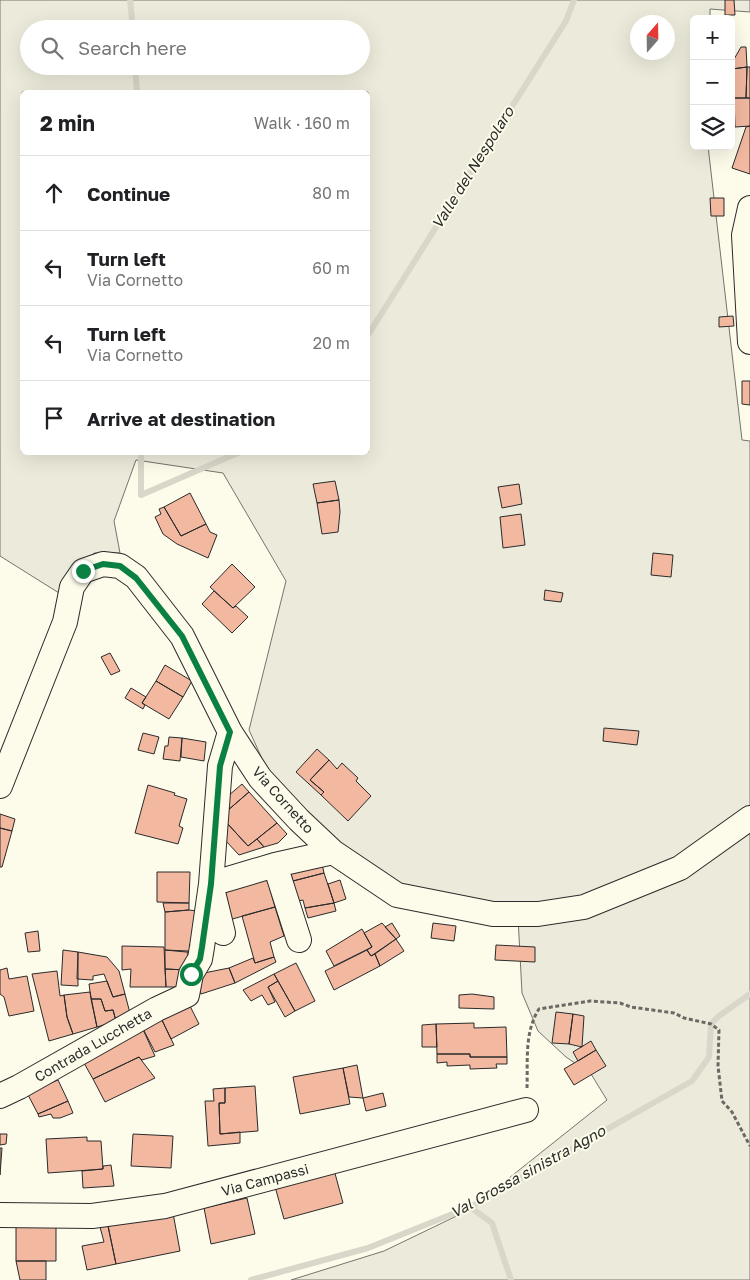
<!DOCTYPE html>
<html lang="en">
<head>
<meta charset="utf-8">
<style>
  body { margin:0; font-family:"Golos Text",sans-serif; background:#f2f2f2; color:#202124 }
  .controls { position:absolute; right:15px; top:15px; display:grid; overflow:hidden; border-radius:8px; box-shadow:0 5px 20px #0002 }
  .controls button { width:45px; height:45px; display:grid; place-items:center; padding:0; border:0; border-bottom:1px solid #e0e0e0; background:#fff; color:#202124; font:25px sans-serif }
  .compass { position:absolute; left:630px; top:15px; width:45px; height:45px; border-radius:50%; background:#fff; box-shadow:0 5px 20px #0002; rotate:20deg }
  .stop { position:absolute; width:15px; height:15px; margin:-11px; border:4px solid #0b8043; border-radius:50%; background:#fff }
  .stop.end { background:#0b8043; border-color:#fff; box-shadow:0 1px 5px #0008 }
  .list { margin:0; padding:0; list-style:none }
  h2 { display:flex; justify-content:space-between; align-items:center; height:65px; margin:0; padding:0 20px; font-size:21px }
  h2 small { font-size:16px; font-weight:400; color:#757577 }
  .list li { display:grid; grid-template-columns:32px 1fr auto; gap:15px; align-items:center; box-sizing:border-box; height:75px; padding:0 20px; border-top:1px solid #e0e0e0 }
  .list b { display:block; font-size:19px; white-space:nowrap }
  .list p { margin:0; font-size:16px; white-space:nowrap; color:#757577 }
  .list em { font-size:16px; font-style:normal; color:#757577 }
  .icon { flex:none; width:28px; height:28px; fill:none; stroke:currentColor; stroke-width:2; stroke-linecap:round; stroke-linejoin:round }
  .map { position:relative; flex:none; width:750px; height:1280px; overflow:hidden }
  .search { position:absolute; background:#fff; box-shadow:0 5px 20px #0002; left:20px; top:20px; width:350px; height:55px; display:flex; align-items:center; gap:12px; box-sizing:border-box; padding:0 18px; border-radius:28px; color:#757577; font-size:19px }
  .panel { position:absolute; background:#fff; box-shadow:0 5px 20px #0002; left:20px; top:90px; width:350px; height:365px; border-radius:8px }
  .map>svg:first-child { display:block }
</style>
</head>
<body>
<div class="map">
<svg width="750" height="1280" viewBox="0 0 750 1280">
  <rect width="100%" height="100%" fill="#fdfbea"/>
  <path fill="#ecebdb" stroke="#74746e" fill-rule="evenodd" d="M0,0H750V12L710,9V19H694V146H708L742,440L750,441V1280H291L384,1251L469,1210L607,1100L591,1074L566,1057L538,1031L522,993L518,917L383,883L270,776L249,730L286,581L223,473L136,460L114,521L120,553H94L74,573L67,598L0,556ZM638,22H668V52H638ZM29,29H361V66H29ZM22,92H368V452H22Z"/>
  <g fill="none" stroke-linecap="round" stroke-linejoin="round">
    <path stroke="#d8d7c9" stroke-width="6" d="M130,0L133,29
      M135,66L137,92
      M368,335L566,21L574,0
      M141,452V495L240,452
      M470,1207L492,1223L511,1280
      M251,1280L368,1248L470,1207L692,1081L709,1057L711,1024L719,1016L750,994"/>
  </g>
  <path fill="#f2b8a0" stroke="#2b2b2b" d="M725,0H734L735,15H725Z
    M741,47H746L747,67L732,69L733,61Z
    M747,67H750V98H746Z
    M747,67L746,98H734L732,69Z
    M734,98H750V126L735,127Z
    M750,126V174L732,168L746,127Z
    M710,198H724V216H711Z
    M733,316L734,326L719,327V317Z
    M742,381H750V405L742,404Z
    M335,481L339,500L317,503L313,484Z
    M519,484L522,504L502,508L498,487Z
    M190,493L206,524L181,536L164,507Z
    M339,500L340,512L338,532L322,534L317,503Z
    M164,507L181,536L206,524L210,532L217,535L208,558L177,544L163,534L155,517L161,514L159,509Z
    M521,514L525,545L503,548L500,517Z
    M653,553L673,555L671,577L651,575Z
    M232,564L255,587L233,608L210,587Z
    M545,590L563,593L561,602L544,600Z
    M214,591L233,608L236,606L248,617L232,633L202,604Z
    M110,653L120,671L111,675L101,657Z
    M165,665L192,681L183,697L156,681Z
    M156,681L183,697L169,719L142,703Z
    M131,688L146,697L142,703L145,705L143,709L125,698Z
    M604,728L639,731L637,745L603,741Z
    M143,733L159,737L154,754L138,750Z
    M169,737L182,738L180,761L163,759L165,746H168Z
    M182,738L206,742L204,761L181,757Z
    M317,749L329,760L310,780L324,792L321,795L296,772Z
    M329,760L337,769L342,763L358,778L356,781L371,796L348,821L321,795L324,792L310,780Z
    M242,784L249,792L227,811L228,796Z
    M148,785L175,793L174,795L187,799L179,826L183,828L178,844L135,833Z
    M249,792L277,823L248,846L226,822L227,811Z
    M0,814L15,819L12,831L0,828Z
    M226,822L248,846L257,839L264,847L239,855L225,840Z
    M277,823L287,834L278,843L264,847L257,839Z
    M0,828L12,831L2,867H0Z
    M321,859L324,873L293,881L289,868Z
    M157,872H190L189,903L157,902Z
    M324,873L334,903L305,908L303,900L298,901L293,881Z
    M266,875L275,907L229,920L220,888Z
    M340,880L346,899L334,903L328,884Z
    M163,903H189V910L165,912Z
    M334,903L336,911L308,918L305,908Z
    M275,907L284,936L270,942L274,957L255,963L242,916Z
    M189,910L197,911V953L165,950V912Z
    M382,923L396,939L371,956L367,950L372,947L364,933Z
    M392,923L400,936L396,939L385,927Z
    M433,923L456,926L454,941L431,938Z
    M362,929L372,947L334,966L326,951Z
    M38,931L40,951L28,952L25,933Z
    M396,939L404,951L380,966L375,954Z
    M496,945L535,947V962L495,960Z
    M122,946L164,947L166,987H130L131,969L122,970Z
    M63,950L78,952V986L61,985Z
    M165,950L188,951L187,970L165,969Z
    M367,950L371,956L375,954L380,966L334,990L325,971Z
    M78,952L107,957L119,971L125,994L113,997L104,974L93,976V980L77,979Z
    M274,957L276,962L235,983L229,968L253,958L255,963Z
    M296,963L315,1001L295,1011L274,974Z
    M7,968L9,979L27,976L34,1011L9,1016L4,997L0,994V970Z
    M229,968L235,983L201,994L194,975Z
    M165,969L187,970L186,987H166Z
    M57,971L60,996L64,995L67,1017L73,1034L49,1041L32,974Z
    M274,974L278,981L268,987L275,1002L268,1005L262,995L251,1001L243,990Z
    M107,981L113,997L125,994L131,1017L116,1021L113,1010L105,1011L101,999H91L89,984Z
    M278,981L295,1011L285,1017L268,987Z
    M90,992L97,1027L73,1034L67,1017L64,995Z
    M472,994L494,997V1009L459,1008V995Z
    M91,999H101L105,1011L113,1010L116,1021L97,1027Z
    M190,1006L199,1024L171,1039L160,1016Z
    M556,1012L573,1014L569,1044L552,1043Z
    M573,1014L584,1016L582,1047L569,1044Z
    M160,1016L174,1045L155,1052L141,1025Z
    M474,1023V1028L506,1027L507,1057H470V1054H437L436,1024Z
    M436,1024L437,1047H422V1025Z
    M141,1025L155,1056L142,1060L139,1057L93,1079L80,1056Z
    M591,1041L596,1050L578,1061L573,1052Z
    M596,1050L606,1066L574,1085L564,1069Z
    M437,1054H470V1057H507V1064H496L497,1068L470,1069V1065L447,1066V1062L437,1063Z
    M139,1057L155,1078L105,1102L93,1079Z
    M357,1065L363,1098L349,1097L343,1068Z
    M343,1068L350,1104L300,1114L293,1077Z
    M58,1080L68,1101L38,1114L27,1093Z
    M255,1086L258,1131L220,1134L219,1103H225V1088Z
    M225,1088V1103H219L220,1134L240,1132V1143L208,1146L205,1101H214L213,1089Z
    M383,1093L386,1106L366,1111L363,1098Z
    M68,1101L73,1113L60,1118H53L51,1114L39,1117L38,1114Z
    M0,1134H7L6,1144L0,1145Z
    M133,1134L173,1136L171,1168L131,1166Z
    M87,1137V1141H101L103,1169L48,1173L46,1139Z
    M0,1148H2L0,1175Z
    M111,1165L114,1186L83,1188L82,1171L103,1169V1166Z
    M333,1166L343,1203L284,1219L274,1183Z
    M247,1198L255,1234L211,1244L204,1208Z
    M173,1213L180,1251L116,1264L108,1226Z
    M16,1224H56V1261H16Z
    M108,1226L116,1264L87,1270L82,1246L104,1242L100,1227Z
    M16,1261H46V1280H20Z"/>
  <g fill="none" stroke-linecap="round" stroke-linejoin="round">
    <g stroke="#2b2b2b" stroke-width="26">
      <path id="minor" d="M750,208L744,235L750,342
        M0,786L65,622L72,587L83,571L103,564L120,566L136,577L182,636L230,732L260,778L299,820L333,852L397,895L493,914H538L584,907L680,868L750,818
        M275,865L299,940
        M223,933L211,884L275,865L333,852
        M0,1096L19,1087L157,1009L187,995L191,974L200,959L202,947L211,884L220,766L230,732
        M0,1215L92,1216L165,1206L526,1110"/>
    </g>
    <path stroke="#6a6964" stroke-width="3" stroke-dasharray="4 2.5" stroke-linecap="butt" d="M527,1088C528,1062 524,1032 539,1009L590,1001L620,1003L631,1007L674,1013L684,1018L711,1024L719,1030L718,1066L722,1101L732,1112L750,1146"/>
    <use href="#minor" stroke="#fdfbea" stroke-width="24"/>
  </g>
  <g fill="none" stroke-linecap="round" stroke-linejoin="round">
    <path stroke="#0b8043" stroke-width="6" d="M83,571L103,564L120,566L136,578L182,636L230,732L220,766L211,884L202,947L200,959L191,974"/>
  </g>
  <g text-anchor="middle" stroke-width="4" stroke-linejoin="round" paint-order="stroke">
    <g font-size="14" fill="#2b2b2b" stroke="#fdfbea">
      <text transform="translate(283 800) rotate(48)" y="5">Via Cornetto</text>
      <text transform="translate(93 1045) rotate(-30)" y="5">Contrada Lucchetta</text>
      <text transform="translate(265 1180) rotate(-15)" y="5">Via Campassi</text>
    </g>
    <g font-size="15" font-style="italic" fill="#2b2b2b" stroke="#fdfbea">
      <text transform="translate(473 168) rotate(-58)" y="5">Valle del Nespolaro</text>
      <text transform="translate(528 1172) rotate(-29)" y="5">Val Grossa sinistra Agno</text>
    </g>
  </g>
</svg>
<div class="controls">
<button>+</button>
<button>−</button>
<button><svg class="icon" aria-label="layers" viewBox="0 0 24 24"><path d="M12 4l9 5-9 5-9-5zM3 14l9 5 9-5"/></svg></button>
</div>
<svg class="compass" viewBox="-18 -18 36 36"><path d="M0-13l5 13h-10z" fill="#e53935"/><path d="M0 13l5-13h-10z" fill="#757577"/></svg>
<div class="stop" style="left:191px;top:974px"></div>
<div class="stop end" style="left:83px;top:571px"></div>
<div class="search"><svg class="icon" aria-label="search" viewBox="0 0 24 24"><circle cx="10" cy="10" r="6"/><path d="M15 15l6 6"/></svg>Search here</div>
<section class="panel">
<h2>2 min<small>Walk · 160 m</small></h2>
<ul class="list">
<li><svg class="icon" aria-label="ahead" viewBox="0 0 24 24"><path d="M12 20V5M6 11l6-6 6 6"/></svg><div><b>Continue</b></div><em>80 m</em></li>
<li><svg class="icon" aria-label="left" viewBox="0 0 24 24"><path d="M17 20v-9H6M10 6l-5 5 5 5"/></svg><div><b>Turn left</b><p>Via Cornetto</p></div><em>60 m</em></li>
<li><svg class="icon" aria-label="left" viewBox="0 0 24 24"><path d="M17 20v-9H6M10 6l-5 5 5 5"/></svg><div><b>Turn left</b><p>Via Cornetto</p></div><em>20 m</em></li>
<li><svg class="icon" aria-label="arrive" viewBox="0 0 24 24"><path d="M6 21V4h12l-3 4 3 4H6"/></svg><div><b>Arrive at destination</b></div></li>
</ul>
</section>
</div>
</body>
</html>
